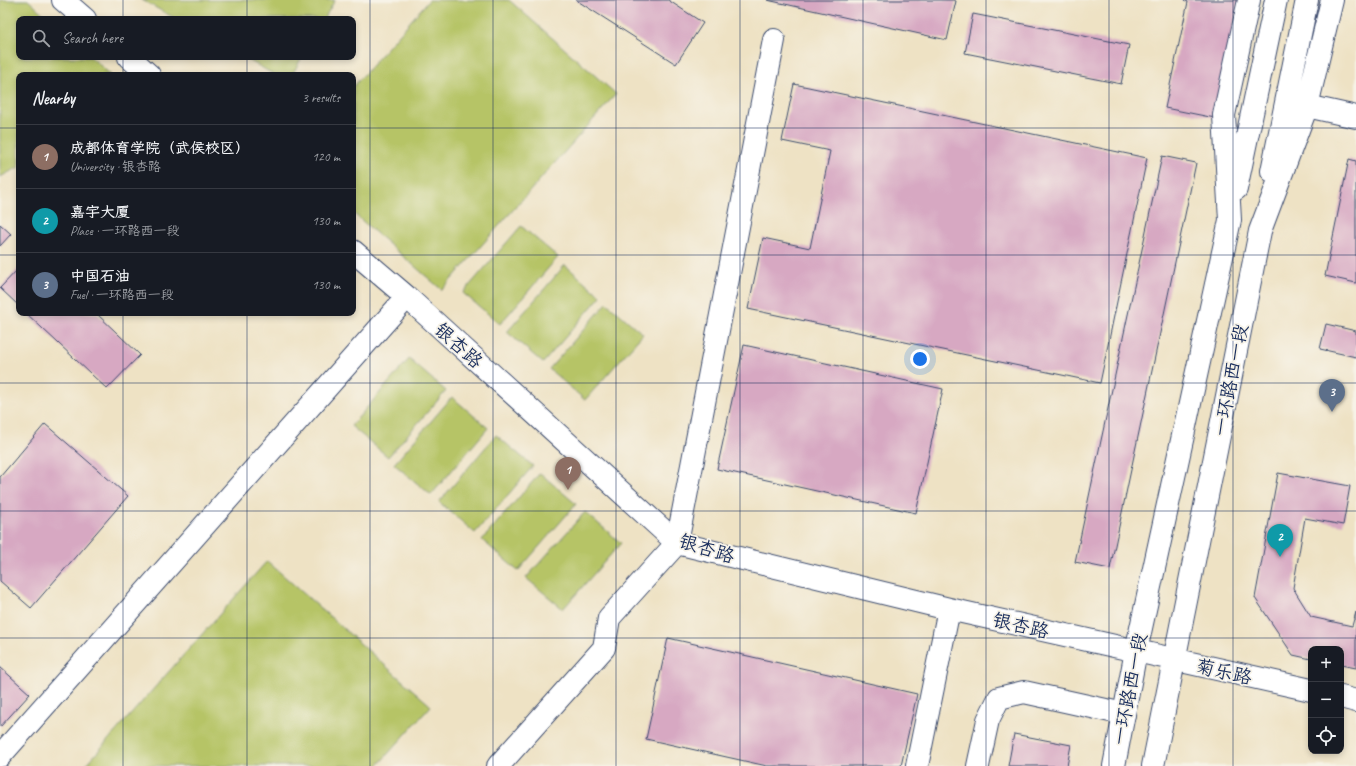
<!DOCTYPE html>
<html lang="en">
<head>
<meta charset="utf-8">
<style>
  body { margin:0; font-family:Caveat,"LXGW WenKai TC",sans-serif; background:#242831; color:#f1f3f6 }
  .controls { position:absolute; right:12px; bottom:12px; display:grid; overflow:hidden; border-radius:8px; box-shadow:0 2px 6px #0003 }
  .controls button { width:36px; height:36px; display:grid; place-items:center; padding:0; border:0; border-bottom:1px solid #363941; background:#171b24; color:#f1f3f6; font:20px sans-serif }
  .you { position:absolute; left:920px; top:359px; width:14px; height:14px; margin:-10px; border:3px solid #fff; border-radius:50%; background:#1a73e8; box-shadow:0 0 0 6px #1a73e833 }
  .badge { display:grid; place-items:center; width:26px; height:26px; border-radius:50%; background:#d1495b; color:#fff; font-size:13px; font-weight:700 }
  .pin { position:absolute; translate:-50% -33px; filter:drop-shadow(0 1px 2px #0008) }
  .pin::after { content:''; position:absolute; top:21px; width:14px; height:12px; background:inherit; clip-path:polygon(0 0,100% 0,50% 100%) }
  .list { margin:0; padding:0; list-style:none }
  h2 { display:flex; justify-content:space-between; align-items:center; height:52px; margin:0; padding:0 16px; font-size:17px }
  h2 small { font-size:13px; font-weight:400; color:#9ea1a6 }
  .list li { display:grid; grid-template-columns:26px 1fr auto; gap:12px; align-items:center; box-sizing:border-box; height:64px; padding:0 16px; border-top:1px solid #363941 }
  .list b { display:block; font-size:15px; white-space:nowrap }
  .list p { margin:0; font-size:13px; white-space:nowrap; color:#9ea1a6 }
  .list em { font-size:13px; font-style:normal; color:#9ea1a6 }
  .icon { flex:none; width:22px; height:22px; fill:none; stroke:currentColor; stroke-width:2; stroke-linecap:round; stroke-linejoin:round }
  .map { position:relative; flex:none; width:1356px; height:766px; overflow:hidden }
  .search { position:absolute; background:#171b24; box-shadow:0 2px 6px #0003; left:16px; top:16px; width:340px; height:44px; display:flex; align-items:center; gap:10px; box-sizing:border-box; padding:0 14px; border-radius:8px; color:#9ea1a6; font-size:15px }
  .panel { position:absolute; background:#171b24; box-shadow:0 2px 6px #0003; left:16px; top:72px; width:340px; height:244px; border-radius:8px }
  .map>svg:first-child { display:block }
</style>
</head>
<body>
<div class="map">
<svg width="1356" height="766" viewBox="0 0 1356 766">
  <rect width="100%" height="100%" fill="#f7f3e8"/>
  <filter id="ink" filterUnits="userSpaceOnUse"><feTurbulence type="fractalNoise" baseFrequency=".025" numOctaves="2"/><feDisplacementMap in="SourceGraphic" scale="8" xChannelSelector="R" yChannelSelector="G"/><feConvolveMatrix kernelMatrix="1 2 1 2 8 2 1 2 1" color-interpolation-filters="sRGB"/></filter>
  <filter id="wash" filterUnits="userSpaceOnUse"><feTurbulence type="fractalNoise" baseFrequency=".012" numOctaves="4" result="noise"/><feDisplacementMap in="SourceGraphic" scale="16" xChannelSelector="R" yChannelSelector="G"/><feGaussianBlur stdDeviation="0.9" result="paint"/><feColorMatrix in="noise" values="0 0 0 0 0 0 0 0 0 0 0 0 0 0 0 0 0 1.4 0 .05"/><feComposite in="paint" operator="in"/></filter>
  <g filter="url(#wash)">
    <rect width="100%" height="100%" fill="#eee2c4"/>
    <path fill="#b6c466" stroke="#687a62" d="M0,0H28L49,19H19V57H91L111,75H19V167L0,177Z
      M142,0H335L324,19H176Z
      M429,0H509L616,94L442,290L353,213V87Z
      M243,57H302L292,75H275Z
      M521,226L558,257L500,324L463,293Z
      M565,265L601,296L543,363L507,332Z
      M607,303L643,334L585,400L549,369Z
      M409,359L446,391L388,457L351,426Z
      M452,397L488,428L431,495L394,464Z
      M496,435L533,466L475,533L439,502Z
      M540,473L576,504L518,571L482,540Z
      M585,512L621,543L563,609L526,578Z
      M267,561L431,706L377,766H85Z"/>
    <g id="blocks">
      <path fill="#d7a8c2" d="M576,0H668L703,23L676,64Z
        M767,0H953L956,1L947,40Z
        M1184,0H1239L1215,118L1165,108L1188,2Z
        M973,14L1129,45L1121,84L965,53Z
        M794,84L1147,158L1100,383L748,309L763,238L810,248L830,151L782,141Z
        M1162,156L1196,163L1110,569L1075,562Z
        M1349,159L1356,161V283L1325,276Z
        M0,224L11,234L0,246Z
        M19,268V306L0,288Z
        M26,313H96L140,355L107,389Z
        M1326,324L1356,331V357L1320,349Z
        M744,345L943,389L916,513L717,469Z
        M45,424L128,496L31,608L0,581V477Z
        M1278,473L1350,486L1343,525L1305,518L1293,588L1311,617L1352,626L1356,612V668L1341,665V649H1311V659L1293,655L1255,598Z
        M668,638L917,694L901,766H767L646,739Z
        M0,667L30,694L0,727Z
        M1014,734L1071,745L1067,766H1008Z"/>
    </g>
  </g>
  <g filter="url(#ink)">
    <use href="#blocks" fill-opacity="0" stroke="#3b4a6d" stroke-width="1"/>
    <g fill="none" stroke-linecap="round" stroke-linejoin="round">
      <g stroke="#3b4a6d" stroke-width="24">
        <path id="minor" d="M63,0L85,19
          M129,57L149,75
          M1307,106L1356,117
          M353,251L407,297L677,543L949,609L1311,690
          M1341,697L1356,701
          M0,756L407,297
          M498,766L604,648L609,618L677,543L774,40
          M917,766L949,609
          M978,766L988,720L999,698L1024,692L1124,714"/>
      </g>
      <g stroke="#3b4a6d" stroke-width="24">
        <path id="major" d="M1272,171L1307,0
          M1236,189L1276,0
          M1114,766L1136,651L1230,220L1224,115L1249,0
          M1153,766L1260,231L1307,106L1332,0"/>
      </g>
      <use href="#minor" stroke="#fff" stroke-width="22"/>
      <use href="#major" stroke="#fff" stroke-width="22"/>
    </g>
  </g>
  <path fill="none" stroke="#1b2f5e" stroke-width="1" stroke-opacity="0.55" d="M123,0V19M247,0V19M370,0V766M493,0V766M616,0V766M740,0V766M863,0V766M986,0V766M1109,0V766M1233,0V766M123,57V75M247,57V75M0,128H19M353,128H1356M0,255H19M353,255H1356M123,313V766M247,313V766M0,383H1356M0,511H1356M0,638H1356"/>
  <g text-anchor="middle" stroke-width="3.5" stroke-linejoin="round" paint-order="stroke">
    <g font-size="19" fill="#1b2f5e" stroke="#f7f3e8">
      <text transform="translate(459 345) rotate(42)" y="7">银杏路</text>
      <text transform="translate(1230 380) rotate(-79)" y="7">一环路西一段</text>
      <text transform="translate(707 548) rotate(17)" y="7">银杏路</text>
      <text transform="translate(1021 625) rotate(13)" y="7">银杏路</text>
      <text transform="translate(1224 671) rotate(13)" y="7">菊乐路</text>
      <text transform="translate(1129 689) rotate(-79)" y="7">一环路西一段</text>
    </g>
  </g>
</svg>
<div class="controls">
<button>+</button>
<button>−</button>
<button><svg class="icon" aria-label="locate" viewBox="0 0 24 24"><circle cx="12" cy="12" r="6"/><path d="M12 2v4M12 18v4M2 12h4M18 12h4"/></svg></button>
</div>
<div class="you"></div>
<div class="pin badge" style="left:568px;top:490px;background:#8d6e63">1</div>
<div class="pin badge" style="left:1280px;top:557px;background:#0f9aa8">2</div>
<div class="pin badge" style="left:1332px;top:412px;background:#5c6f8a">3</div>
<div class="search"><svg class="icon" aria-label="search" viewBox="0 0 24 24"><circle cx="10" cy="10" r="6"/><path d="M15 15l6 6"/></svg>Search here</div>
<section class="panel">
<h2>Nearby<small>3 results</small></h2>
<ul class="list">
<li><span class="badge" style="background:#8d6e63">1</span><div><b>成都体育学院（武侯校区）</b><p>University · 银杏路</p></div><em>120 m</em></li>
<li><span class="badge" style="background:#0f9aa8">2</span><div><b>嘉宇大厦</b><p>Place · 一环路西一段</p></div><em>130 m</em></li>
<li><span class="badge" style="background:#5c6f8a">3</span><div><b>中国石油</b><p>Fuel · 一环路西一段</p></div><em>130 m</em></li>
</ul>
</section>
</div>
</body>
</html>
